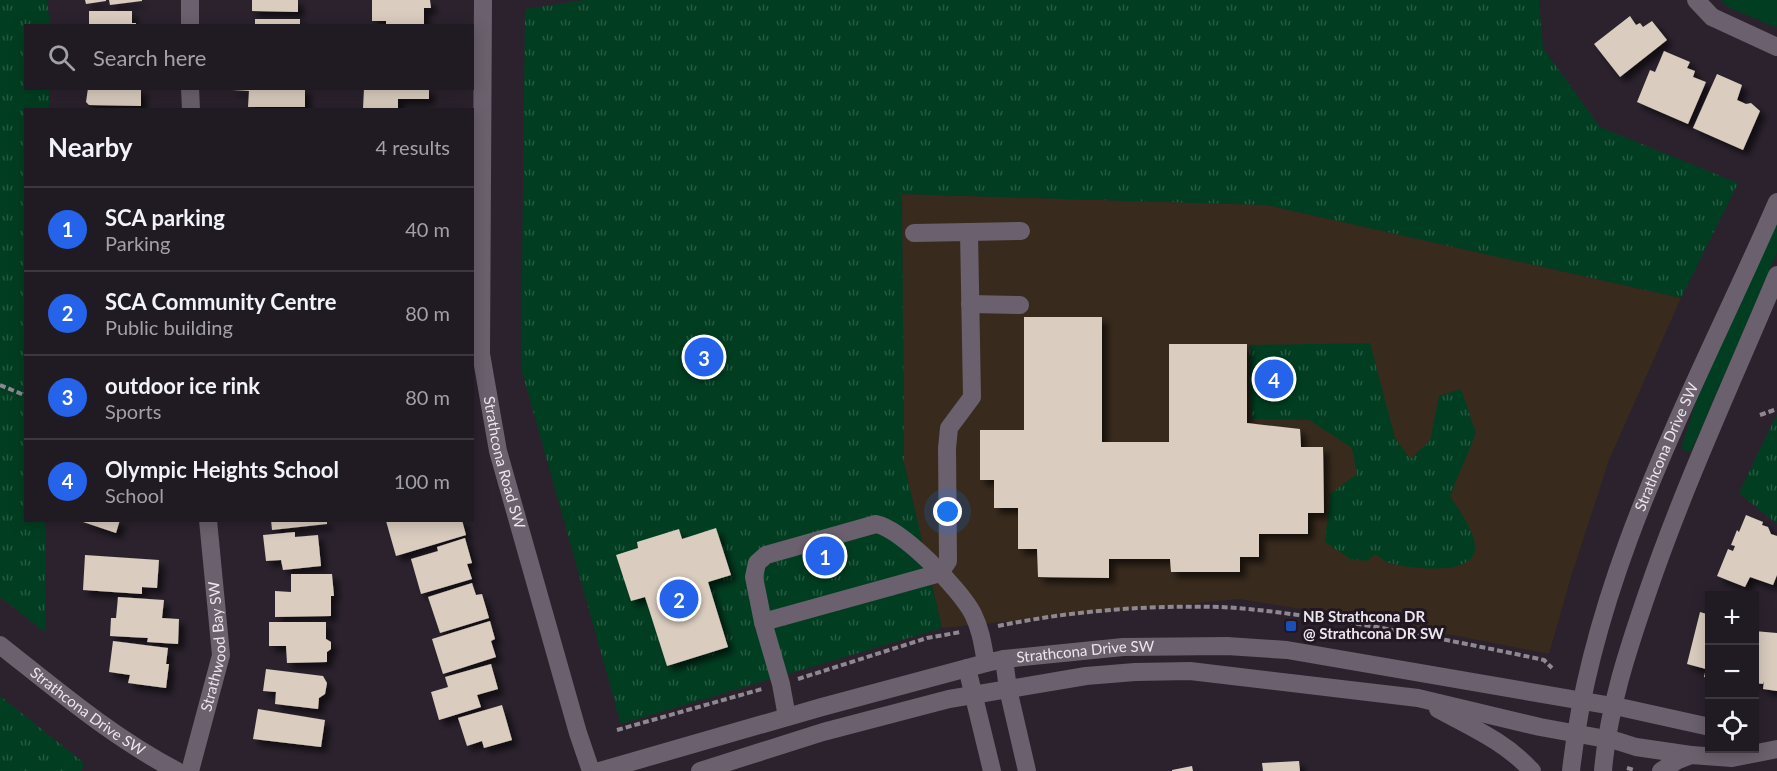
<!DOCTYPE html>
<html lang="en">
<head>
<meta charset="utf-8">
<style>
  body { margin:0; font-family:Lato,sans-serif; background:#2d272f; color:#f1f3f6 }
  .controls { position:absolute; right:18px; bottom:18px; display:grid; overflow:hidden; border-radius:0px; box-shadow:0 3px 15px #0003 }
  .controls button { width:54px; height:54px; display:grid; place-items:center; padding:0; border:0; border-bottom:2px solid #3d3840; background:#201a22; color:#f1f3f6; font:30px sans-serif }
  .you { position:absolute; left:948px; top:512px; width:21px; height:21px; margin:-15px; border:4px solid #fff; border-radius:50%; background:#1a73e8; box-shadow:0 0 0 9px #1a73e833 }
  .badge { display:grid; place-items:center; width:39px; height:39px; border-radius:50%; background:#2563eb; color:#fff; font-size:20px; font-weight:700 }
  .pin { position:absolute; translate:-50% -50%; border:3px solid #fff; box-shadow:0 2px 6px #0006 }
  .list { margin:0; padding:0; list-style:none }
  h2 { display:flex; justify-content:space-between; align-items:center; height:78px; margin:0; padding:0 24px; font-size:26px }
  h2 small { font-size:20px; font-weight:400; color:#a2a1a5 }
  .list li { display:grid; grid-template-columns:39px 1fr auto; gap:18px; align-items:center; box-sizing:border-box; height:84px; padding:0 24px; border-top:2px solid #3d3840 }
  .list b { display:block; font-size:22px; white-space:nowrap }
  .list p { margin:0; font-size:20px; white-space:nowrap; color:#a2a1a5 }
  .list em { font-size:20px; font-style:normal; color:#a2a1a5 }
  .icon { flex:none; width:33px; height:33px; fill:none; stroke:currentColor; stroke-width:2; stroke-linecap:round; stroke-linejoin:round }
  .map { position:relative; flex:none; width:1777px; height:771px; overflow:hidden }
  .search { position:absolute; background:#201a22; box-shadow:0 3px 15px #0003; left:24px; top:24px; width:450px; height:66px; display:flex; align-items:center; gap:15px; box-sizing:border-box; padding:0 21px; border-radius:0px; color:#a2a1a5; font-size:22px }
  .panel { position:absolute; background:#201a22; box-shadow:0 3px 15px #0003; left:24px; top:108px; width:450px; height:414px; border-radius:0px }
  .map>svg:first-child { display:block }
</style>
</head>
<body>
<div class="map">
<svg width="1777" height="771" viewBox="0 0 1777 771">
  <defs>
    <pattern id="park-tufts" width="24" height="20" patternUnits="userSpaceOnUse" patternTransform="scale(1.5)"><rect width="24" height="20" fill="#013e21"/><path d="M3 7l-1-3M5 7V3M7 7l1-3M15 17l-1-3M17 17v-4M19 17l1-3" fill="none" stroke="#265a41"/></pattern>
    <filter id="shadow"><feDropShadow dx="5.5" dy="5.5" stdDeviation="3" flood-color="#0009"/></filter>
  </defs>
  <rect width="100%" height="100%" fill="#2b222d"/>
  <path fill="#382a1d" d="M902,194L1267,205L1681,298L1609,460L1571,577L1549,654L1396,624L1239,599L942,628L904,463Z"/>
  <path fill="#013e21" d="M1721,0H1777V28L1728,7Z
    M1777,218V253L1691,452L1681,449L1696,401Z"/>
  <path fill="url(#park-tufts)" d="M0,0H47L50,25L26,26V88L49,89V109L26,110V520L46,521L45,632L0,597Z
    M584,0H1539L1543,48L1600,127L1738,183L1681,298L1267,205L902,194L904,463L942,628L621,724L521,368L525,9Z
    M1370,343L1395,438L1410,459L1430,441L1439,396L1461,389L1476,433L1450,496C1458,509 1477,534 1475,550C1470,577 1409,568 1390,563C1385,562 1380,557 1375,554L1367,561L1350,559L1325,542L1330,494L1357,474L1352,448L1309,420L1251,419L1249,345Z
    M1777,414V524L1739,493Z
    M0,696L84,763L82,771H0Z"/>
  <path fill="#daccbf" filter="url(#shadow)" d="M85,0H106V1L86,4Z
    M109,0H142V1L110,5Z
    M252,0H298V12L252,11Z
    M372,0H430L431,8H424V24H386V21H372Z
    M89,11H132V23H136V26H89Z
    M1630,16L1636,25L1640,23L1643,27L1652,21L1667,40L1620,77L1594,44Z
    M255,19H300V26H255Z
    M1664,51L1690,62L1687,68L1695,71L1693,77L1706,82L1688,124L1637,102L1650,70L1655,72Z
    M1717,74L1742,85L1737,100L1746,104L1751,103L1760,111L1743,150L1693,128Z
    M88,88H141V106L89,105L86,102Z
    M232,88H305V107H248L249,91L232,90Z
    M364,88H429V99H398V109H363Z
    M1024,317H1102V442H1169V344H1247V423L1300,429L1301,447H1323L1324,513H1308V534H1259V557H1240V572H1171L1170,559H1109V578L1038,577L1037,549H1018V508H994V480H980V430H1024Z
    M1746,515L1763,522L1762,525L1768,527L1771,534L1777,536V575L1773,585L1750,577L1745,587L1717,576L1728,549L1733,551L1735,546L1731,545L1737,530L1739,532Z
    M77,520H120L116,533Z
    M271,520H327V524L272,530Z
    M462,520L466,535L396,556L386,521Z
    M716,528L731,575L708,582L728,647L667,666L645,597L631,601L616,555L638,548L637,542L679,529L682,539Z
    M295,532V537L318,535L321,566L283,570L281,560L266,561L263,535Z
    M465,538L472,563L467,564L472,579L421,594L411,559L438,551L437,547Z
    M85,555L159,560L157,588L142,587V594L83,590Z
    M291,574H332L334,596H331V616L275,617V591L291,592Z
    M472,583L476,595L482,594L489,618L440,633L428,597Z
    M118,597L164,600L162,618L179,619L178,644L147,642L148,638L110,636L111,618H116Z
    M1700,612L1710,615V678L1704,677L1706,669L1687,664Z
    M490,621L495,639L491,641L496,657L443,674L432,639Z
    M269,622H326V639L331,642V649L327,652V662L287,663L286,646H269Z
    M1754,631L1777,633V691L1763,689L1764,681L1763,684L1754,683Z
    M113,641L168,648L166,664H169L166,688L128,683L130,675L109,672Z
    M491,664L498,689L477,695L481,707L439,720L431,692L448,687L445,677Z
    M266,669L323,676L327,683L325,694L319,698L318,709L275,704L276,692L263,691Z
    M502,705L512,740L484,748L482,741L467,746L458,718Z
    M258,709L325,720L321,747L253,739Z
    M1299,761L1300,771H1263L1262,763Z
    M1192,766L1193,771H1172V770Z"/>
  <g fill="none" stroke-linecap="round" stroke-linejoin="round">
    <path stroke="#8f8891" stroke-width="4" stroke-dasharray="6 3" stroke-linecap="butt" d="M0,385L24,395L26,393
      M1760,415L1777,409
      M998,626C1070,611 1146,605 1220,607C1262,609 1305,616 1347,622C1413,633 1478,646 1544,660L1552,668
      M798,679L927,638L961,632
      M617,730L762,689
      M1627,768L1634,770"/>
    <g stroke="#6b606d" stroke-width="18">
      <path id="s1" d="M483,0L481,354L498,451L578,733L591,771"/>
      <path d="M1696,0L1712,17L1777,47"/>
      <path d="M190,26V0"/>
      <path d="M190,88L191,110"/>
      <path d="M969,232L1021,231"/>
      <path d="M970,304L1020,305"/>
      <path d="M763,622L940,573L948,561L947,448L949,428L972,397L969,232L914,233"/>
      <path id="s2" d="M0,645C57,690 112,737 177,771"/>
      <path d="M1004,659L1008,689L1027,771"/>
      <path d="M967,668L992,771"/>
      <path d="M1438,709C1471,727 1506,742 1532,771"/>
      <path d="M787,717L781,684L763,622L754,577L757,563L766,555L876,524C902,529 961,590 973,614C981,630 983,646 986,663"/>
      <path id="s3" d="M190,771L221,655L208,520"/>
      <path id="s4" d="M600,771L822,707L986,663L1004,659L1123,647L1227,646L1287,650L1624,708L1710,727"/>
      <path d="M700,771L823,732L949,699L1086,676L1135,672L1190,671L1418,698L1540,727L1617,741L1636,747L1691,755L1732,758L1777,749"/>
      <path id="s5" d="M1571,771C1593,568 1697,386 1777,202"/>
      <path d="M1603,771C1608,709 1628,649 1648,591C1685,483 1733,380 1777,275"/>
      <path d="M1661,771L1678,760L1691,755"/>
    </g>
  </g>
  <rect fill="#1a4fb4" stroke="#221823" stroke-width="2" x="1285" y="620" width="12" height="12" rx="3"/>
  <g text-anchor="middle" stroke-width="6" stroke-linejoin="round" paint-order="stroke">
    <g font-size="15" fill="#ebe5ec" stroke="#221823">
      <text dy="5" stroke="none"><textPath href="#s5" startOffset="339">Strathcona Drive SW</textPath></text>
      <text dy="5" stroke="none"><textPath href="#s1" startOffset="465">Strathcona Road SW</textPath></text>
      <text dy="5" stroke="none"><textPath href="#s3" startOffset="128">Strathwood Bay SW</textPath></text>
      <text dy="5" stroke="none"><textPath href="#s4" startOffset="501">Strathcona Drive SW</textPath></text>
      <text dy="5" stroke="none"><textPath href="#s2" startOffset="110">Strathcona Drive SW</textPath></text>
    </g>
    <g font-size="15" font-weight="bold" fill="#ebe5ec" stroke="#221823" text-anchor="start">
      <text x="1303" y="622">NB Strathcona DR<tspan x="1303" dy="17">@ Strathcona DR SW</tspan></text>
    </g>
  </g>
</svg>
<div class="controls">
<button>+</button>
<button>−</button>
<button><svg class="icon" aria-label="locate" viewBox="0 0 24 24"><circle cx="12" cy="12" r="6"/><path d="M12 2v4M12 18v4M2 12h4M18 12h4"/></svg></button>
</div>
<div class="you"></div>
<div class="pin badge" style="left:825px;top:556px">1</div>
<div class="pin badge" style="left:679px;top:599px">2</div>
<div class="pin badge" style="left:704px;top:357px">3</div>
<div class="pin badge" style="left:1274px;top:379px">4</div>
<div class="search"><svg class="icon" aria-label="search" viewBox="0 0 24 24"><circle cx="10" cy="10" r="6"/><path d="M15 15l6 6"/></svg>Search here</div>
<section class="panel">
<h2>Nearby<small>4 results</small></h2>
<ul class="list">
<li><span class="badge">1</span><div><b>SCA parking</b><p>Parking</p></div><em>40 m</em></li>
<li><span class="badge">2</span><div><b>SCA Community Centre</b><p>Public building</p></div><em>80 m</em></li>
<li><span class="badge">3</span><div><b>outdoor ice rink</b><p>Sports</p></div><em>80 m</em></li>
<li><span class="badge">4</span><div><b>Olympic Heights School</b><p>School</p></div><em>100 m</em></li>
</ul>
</section>
</div>
</body>
</html>
